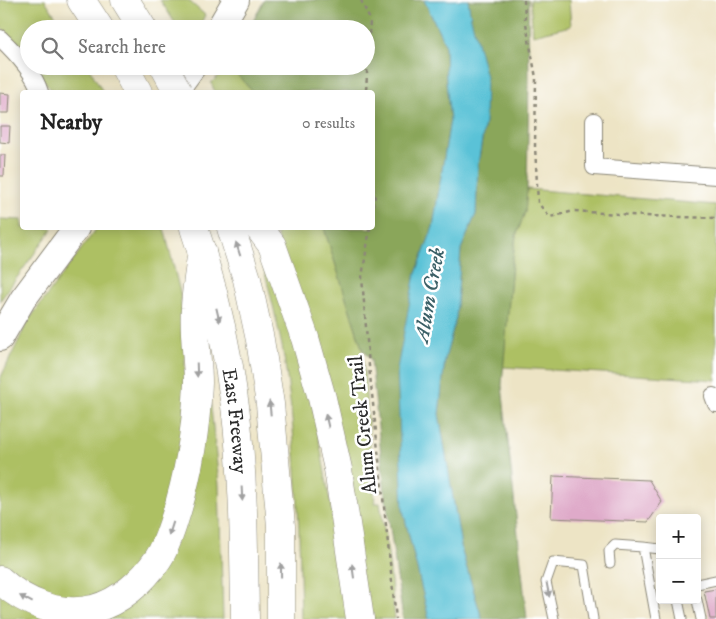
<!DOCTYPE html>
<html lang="en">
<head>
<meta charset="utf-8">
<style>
  body { margin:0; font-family:"IM FELL DW Pica",serif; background:#f6f6f6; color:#222 }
  .controls { position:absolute; right:15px; bottom:15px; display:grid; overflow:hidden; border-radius:5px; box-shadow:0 2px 12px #0003 }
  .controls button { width:45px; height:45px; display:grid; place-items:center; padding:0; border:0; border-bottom:1px solid #e0e0e0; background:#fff; color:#222; font:25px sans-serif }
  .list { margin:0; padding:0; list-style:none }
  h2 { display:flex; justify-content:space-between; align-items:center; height:65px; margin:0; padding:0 20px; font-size:21px }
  h2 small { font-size:16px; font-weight:400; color:#767676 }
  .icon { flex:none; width:28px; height:28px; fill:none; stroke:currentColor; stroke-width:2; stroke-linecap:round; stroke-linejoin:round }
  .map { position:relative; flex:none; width:716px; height:619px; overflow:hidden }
  .search { position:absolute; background:#fff; box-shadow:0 2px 12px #0003; left:20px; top:20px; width:355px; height:55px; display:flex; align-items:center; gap:12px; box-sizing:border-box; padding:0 18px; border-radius:28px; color:#767676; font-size:19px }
  .panel { position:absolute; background:#fff; box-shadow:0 2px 12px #0003; left:20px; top:90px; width:355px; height:140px; border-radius:5px }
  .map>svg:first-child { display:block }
</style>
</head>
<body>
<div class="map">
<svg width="716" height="619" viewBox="0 0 716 619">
  <rect width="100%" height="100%" fill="#fff"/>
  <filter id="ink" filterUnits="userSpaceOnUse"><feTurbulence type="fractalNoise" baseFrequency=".02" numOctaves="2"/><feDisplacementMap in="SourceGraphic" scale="10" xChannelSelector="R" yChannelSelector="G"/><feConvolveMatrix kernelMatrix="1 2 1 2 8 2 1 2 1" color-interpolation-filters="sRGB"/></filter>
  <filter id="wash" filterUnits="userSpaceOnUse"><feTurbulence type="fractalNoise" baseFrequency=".0096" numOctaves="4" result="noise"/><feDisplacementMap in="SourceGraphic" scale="20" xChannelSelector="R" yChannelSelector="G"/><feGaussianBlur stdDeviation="1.12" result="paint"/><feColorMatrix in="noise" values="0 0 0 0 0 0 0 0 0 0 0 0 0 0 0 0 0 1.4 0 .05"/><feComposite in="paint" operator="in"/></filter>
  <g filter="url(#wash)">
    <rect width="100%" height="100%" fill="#ede4c5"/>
    <path fill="#adc064" stroke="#6c7648" d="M0,0H45L64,29H29V62L0,26Z
      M160,0H188L205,15L198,29H179Z
      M530,0H569L571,26L533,35Z
      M32,66H88L103,92H53Z
      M228,66H229L253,92H215L211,83Z
      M527,189L716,205V380L503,367L512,263L516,236L525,212Z
      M0,219L22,220V228H53L0,301Z
      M97,228H164L180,292L185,339V422L163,527L138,570L106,592L87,597L51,598L0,570V379L28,321Z
      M275,228H324L362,348L375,503H380L388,553L395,619H369Z
      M257,242L304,355L351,619H301C299,528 298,436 282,346C275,311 266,277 257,242Z
      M209,388L219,485L223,619H0V589L29,608L147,586Z"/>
    <path fill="#8aa65a" stroke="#5a6842" d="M264,0H424L445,44L446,81L450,120L433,227L414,279L403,510L429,619H403L385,493L371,360L362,348L324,228H372V92H253L229,66H366V29H249Z
      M468,0H528L529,79L527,189L525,212L516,236L512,263L502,385L527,619H482L462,552L439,414L445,359L456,318L461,249L476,214L478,164L485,122Z"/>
    <path fill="#5ac2d7" stroke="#427681" d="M424,0H468L471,18L486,77L485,122L478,164L476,214L461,249L456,318L445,359L439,414L462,552L482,619H429L403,510L397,369L414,279L433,227L450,120L446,81L445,44Z"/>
    <g id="blocks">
      <path fill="#dfaac9" d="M0,93L10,94L9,113H0Z
        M0,126H10L9,143L0,142Z
        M0,155H5L4,176H0Z
        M553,476L649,480L662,502L648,522L551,518Z
        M716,589V619H710L704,591Z"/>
    </g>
  </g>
  <g filter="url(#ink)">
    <use href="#blocks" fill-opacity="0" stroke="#8c8878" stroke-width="1"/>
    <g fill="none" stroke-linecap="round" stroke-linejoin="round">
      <g stroke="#8c8878" stroke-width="11">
        <path id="service" d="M610,563L609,551L615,545L643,547
          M697,584L716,580
          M678,600L682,619
          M697,600L701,619
          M554,619L546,582L553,562L584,565L593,619
          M656,619L643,547L660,549"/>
      </g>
      <g stroke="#8c8878" stroke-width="18">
        <path id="minor" d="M0,38C16,53 34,72 40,92
          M594,121V167L716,176
          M713,396L716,404"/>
      </g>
      <g stroke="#8c8878" stroke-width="28">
        <path id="primary" d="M219,29L236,0
          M174,92L193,66
          M0,338L23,299L76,228"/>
      </g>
      <g stroke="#8c8878" stroke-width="29">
        <g id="motorway">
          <path d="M81,0L100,29"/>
          <path d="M125,0L143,29"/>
          <path d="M124,66L138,92"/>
          <path id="s1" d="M194,228C213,285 227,345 235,406C244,476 244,548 245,619"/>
          <path d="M231,228L247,279L260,340L270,404L281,526V619"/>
          <path d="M259,228L272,245L305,338L322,398L338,469L360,619"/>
          <path d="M0,580C25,603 59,617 93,609C120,602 143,581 158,559C165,549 169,536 173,524C188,479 196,431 198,383C198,358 193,333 195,308C196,289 199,270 202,251"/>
        </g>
      </g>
      <path stroke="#8c8878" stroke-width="2.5" stroke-dasharray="4 4" stroke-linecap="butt" d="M361,0L370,20L366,92
        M524,0L525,18L536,78L535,146L538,203L550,217L574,211L646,216L716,218
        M372,179L375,195L372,212
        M370,228L362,277L369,366L396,619"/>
      <use href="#service" stroke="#fff" stroke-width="9"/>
      <use href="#minor" stroke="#fff" stroke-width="16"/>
      <use href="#primary" stroke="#fff" stroke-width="26"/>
      <use href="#motorway" stroke="#fff" stroke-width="28"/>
      <g stroke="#8c8878" stroke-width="29" stroke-linecap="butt">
        <path id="motorway-bridge" d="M164,66L178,92"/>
      </g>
      <use href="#motorway-bridge" stroke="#fff" stroke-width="28"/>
    </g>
    <defs><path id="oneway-solid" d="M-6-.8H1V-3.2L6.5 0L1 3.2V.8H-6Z" transform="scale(1.25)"/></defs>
    <g fill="#a0a0a0">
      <use href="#oneway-solid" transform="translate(238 249) rotate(-108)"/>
      <use href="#oneway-solid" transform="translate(218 315) rotate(77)"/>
      <use href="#oneway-solid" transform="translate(197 370) rotate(88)"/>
      <use href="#oneway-solid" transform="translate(270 408) rotate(-96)"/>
      <use href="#oneway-solid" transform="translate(327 421) rotate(-103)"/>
      <use href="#oneway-solid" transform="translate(242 494) rotate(87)"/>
      <use href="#oneway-solid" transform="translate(171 529) rotate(108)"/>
      <use href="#oneway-solid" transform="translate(281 570) rotate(-91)"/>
      <use href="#oneway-solid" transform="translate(353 571) rotate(-98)"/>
      <use href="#oneway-solid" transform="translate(548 590) rotate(79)"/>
      <use href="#oneway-solid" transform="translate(26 599) rotate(-152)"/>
    </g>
  </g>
  <g text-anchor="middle" stroke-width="5" stroke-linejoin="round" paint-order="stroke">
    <g font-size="20" fill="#2b2b2b" stroke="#fff">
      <text dy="7" stroke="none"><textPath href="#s1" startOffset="198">East Freeway</textPath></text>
      <text transform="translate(362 425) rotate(-96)" y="7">Alum Creek Trail</text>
    </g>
    <g font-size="21" font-style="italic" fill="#3b6067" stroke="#fff">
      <text transform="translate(429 295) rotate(-80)" y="7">Alum Creek</text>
    </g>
  </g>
</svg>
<div class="controls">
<button>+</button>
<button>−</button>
</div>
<div class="search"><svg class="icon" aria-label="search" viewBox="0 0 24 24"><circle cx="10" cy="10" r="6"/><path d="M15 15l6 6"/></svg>Search here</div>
<section class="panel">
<h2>Nearby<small>0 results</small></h2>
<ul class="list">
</ul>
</section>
</div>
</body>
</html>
